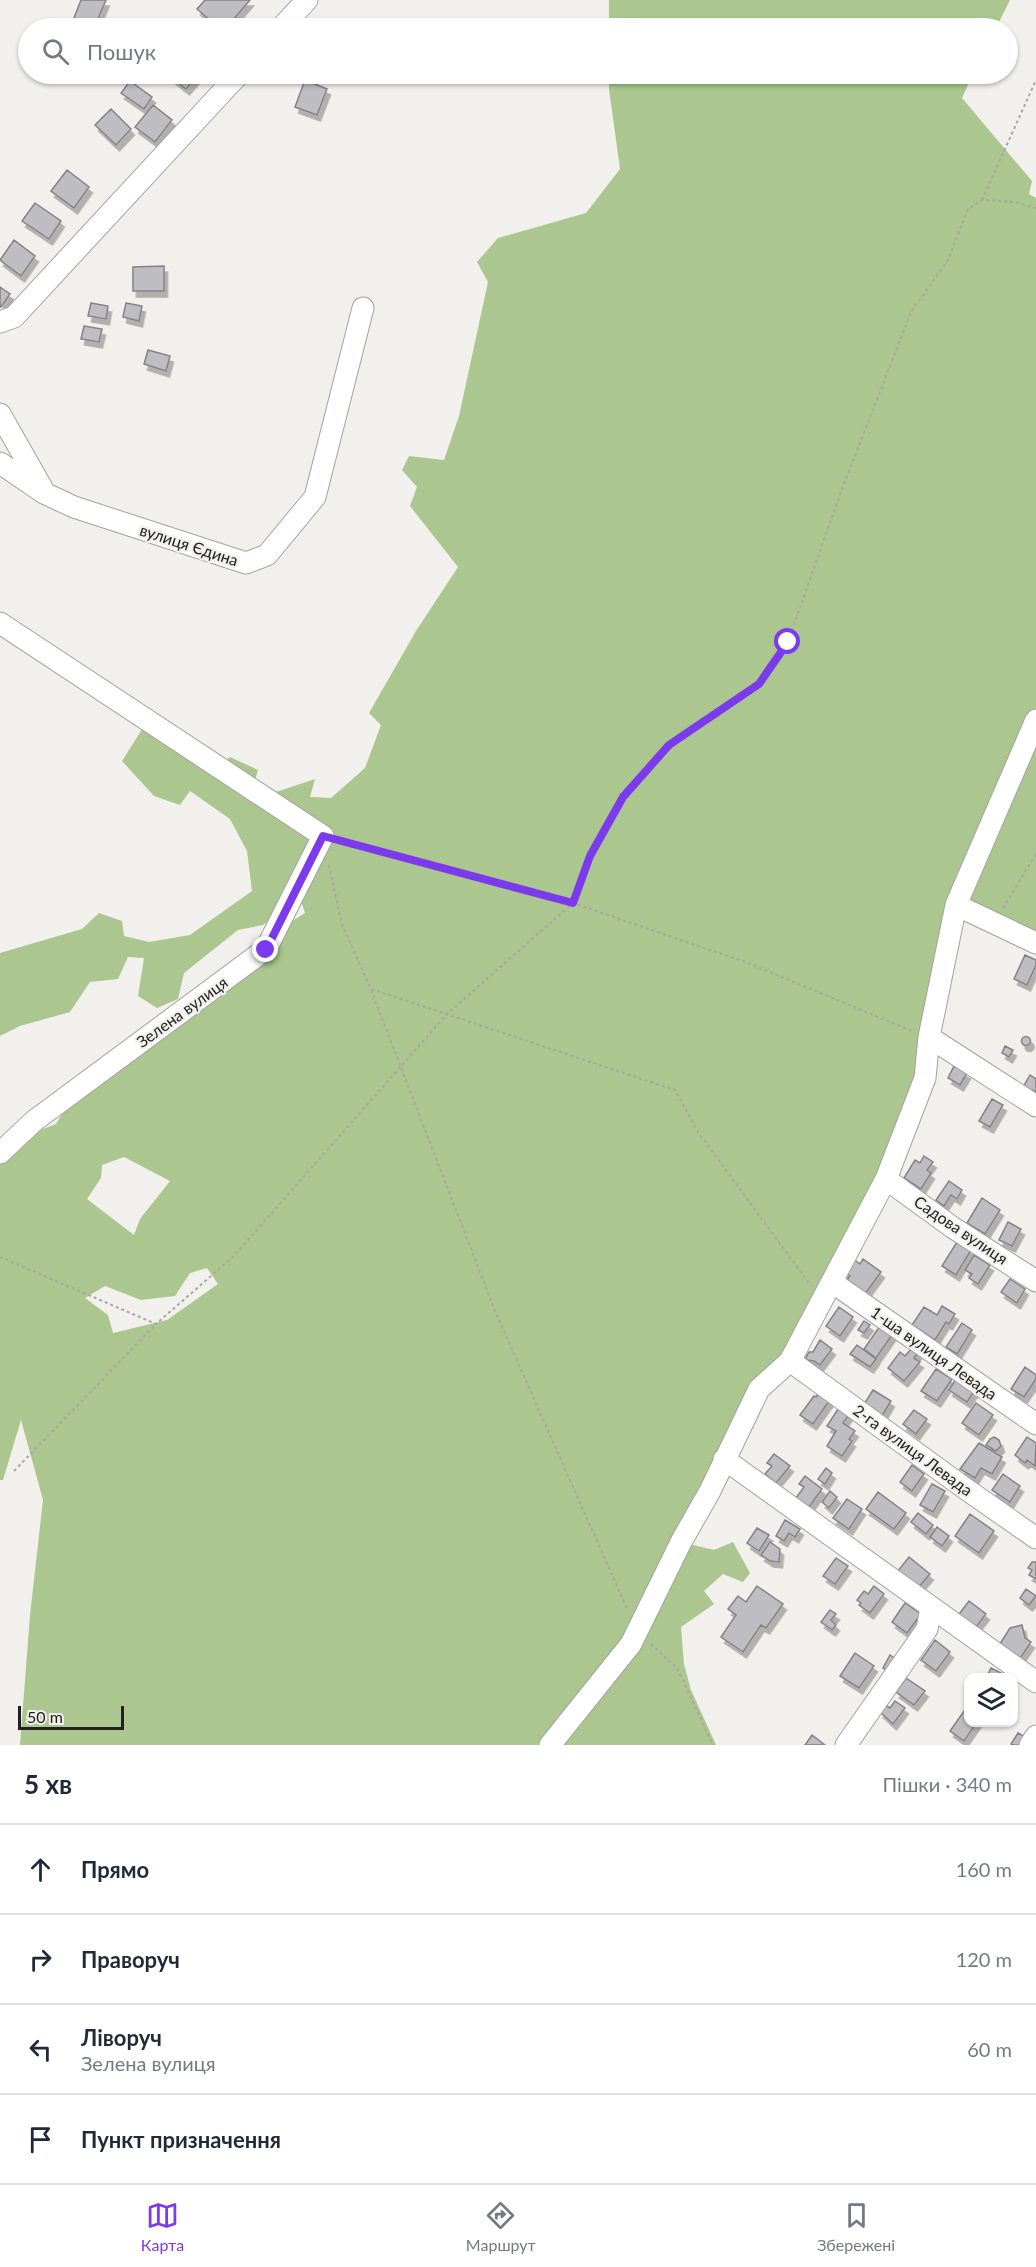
<!DOCTYPE html>
<html lang="uk">
<head>
<meta charset="utf-8">
<style>
  body { margin:0; font-family:Lato,sans-serif; background:#f2f2f3; color:#1f2937 }
  .controls { position:absolute; right:18px; bottom:18px; display:grid; overflow:hidden; border-radius:12px; box-shadow:0 2px 4px #0004 }
  .controls button { width:54px; height:54px; display:grid; place-items:center; padding:0; border:0; border-bottom:2px solid #e0e1e3; background:#fff; color:#1f2937; font:30px sans-serif }
  .scale { position:absolute; left:18px; bottom:15px; width:106px; box-sizing:border-box; padding-left:6px; border:3px solid #222120; border-top:0; font-size:16px; line-height:21px; white-space:nowrap; color:#222120; -webkit-text-stroke:4px #f2f0ec; paint-order:stroke }
  .stop { position:absolute; width:18px; height:18px; margin:-14px; border:4px solid #7c3aed; border-radius:50%; background:#fff }
  .stop.end { background:#7c3aed; border-color:#fff; box-shadow:0 2px 6px #0008 }
  .list { margin:0; padding:0; list-style:none }
  h2 { display:flex; justify-content:space-between; align-items:center; height:78px; margin:0; padding:0 24px; font-size:26px }
  h2 small { font-size:20px; font-weight:400; color:#747a83 }
  .list li { display:grid; grid-template-columns:39px 1fr auto; gap:18px; align-items:center; box-sizing:border-box; height:90px; padding:0 24px; border-top:2px solid #e0e1e3 }
  .list b { display:block; font-size:22px; white-space:nowrap }
  .list p { margin:0; font-size:20px; white-space:nowrap; color:#747a83 }
  .list em { font-size:20px; font-style:normal; color:#747a83 }
  .icon { flex:none; width:33px; height:33px; fill:none; stroke:currentColor; stroke-width:2; stroke-linecap:round; stroke-linejoin:round }
  .map { position:relative; flex:none; width:1036px; height:1745px; overflow:hidden }
  .search { position:absolute; background:#fff; box-shadow:0 2px 4px #0004; left:18px; right:18px; top:18px; height:66px; display:flex; align-items:center; gap:15px; box-sizing:border-box; padding:0 21px; border-radius:33px; color:#747a83; font-size:22px }
  .sheet { height:438px; background:#fff }
  nav { display:flex; justify-content:space-around; align-items:center; box-sizing:border-box; height:84px; border-top:2px solid #e0e1e3; background:#fff; font-size:16px; color:#747a83 }
  nav a { display:grid; justify-items:center; gap:3px }
  nav .on { color:#7c3aed }
  .map>svg:first-child { display:block }
</style>
</head>
<body>
<div class="map">
<svg width="1036" height="1745" viewBox="0 0 1036 1745">
  <defs>
    <filter id="shadow"><feDropShadow dx="3.5" dy="6" stdDeviation="0" flood-color="#0004"/></filter>
  </defs>
  <rect width="100%" height="100%" fill="#f2f0ec"/>
  <path fill="#abc68e" fill-rule="evenodd" d="M609,0H1010L996,28H609Z
    M609,74H973L962,98L1032,181L1029,194L1036,198V943L957,905L925,1078L831,1285L759,1389L681,1542L714,1550L733,1542L750,1573L743,1582L723,1574L704,1591L714,1604L681,1627L684,1664L691,1690L716,1745H20L30,1615L43,1500L21,1420L3,1480H0V1160L17,1139L56,1124L77,1088L248,959V949L305,913L300,898L263,925L238,930L184,973L178,999L157,1008L138,996L144,958L128,957L118,979L90,982L70,1012L20,1026L0,1036V953L82,929L99,913L122,921L124,936L149,942L190,935L252,891L247,851L230,819L190,791L180,805L154,796L122,761L146,723L215,770L230,757L258,770L255,780L276,792L315,779L310,797L331,798L365,768L381,725L369,713L416,631L458,567L410,506L417,487L402,470L409,456L444,460L459,416L488,282L477,262L498,238L586,213L620,169L609,89ZM124,1157L170,1181L140,1219L134,1235L87,1199L101,1178L102,1165ZM207,1268L218,1284L167,1320L113,1333L108,1315L85,1298L105,1286L141,1300L175,1296L190,1273Z"/>
  <path fill="#bebdc1" stroke="#838286" stroke-width="1.5" filter="url(#shadow)" d="M81,0H106L94,28H70Z
    M205,0H250L226,28H219L197,9Z
    M167,74H199L186,89Z
    M305,80L327,89L317,115L295,107Z
    M130,81L152,97L144,109L121,93Z
    M153,105L172,120L155,142L135,127Z
    M111,109L131,129L116,145L95,125Z
    M67,170L89,187L74,208L51,191Z
    M35,203L61,221L49,239L22,221Z
    M14,240L35,256L21,276L0,260Z
    M164,266V291H133V267Z
    M0,287L10,294L1,307H0Z
    M91,303L108,306L106,319L88,316Z
    M126,303L142,306L139,321L123,317Z
    M84,326L102,329L99,342L81,339Z
    M148,350L170,356L166,371L144,364Z
    M1025,955L1036,960V965L1027,985L1014,979Z
    M1021.5 1041a4.5 4.5 0 1 1 9 0a4.5 4.5 0 1 1-9 0Z
    M1005,1046L1013,1050L1009,1057L1002,1053Z
    M954,1066L967,1073L960,1085L948,1078Z
    M1030,1075L1036,1079V1092L1032,1090L1030,1094L1022,1089Z
    M992,1099L1003,1105L990,1127L979,1121Z
    M924,1156L933,1162L927,1170L931,1173L921,1189L904,1178L915,1160L920,1163Z
    M949,1181L962,1190L957,1199L951,1195L944,1206L936,1200Z
    M982,1198L1000,1210L985,1234L967,1223Z
    M1008,1222L1021,1229L1012,1246L999,1240Z
    M957,1242L971,1250L956,1275L942,1266Z
    M974,1255L990,1265L978,1284L969,1278L972,1274L965,1270Z
    M852,1258L860,1264L863,1259L881,1272L865,1294L847,1280L850,1276L843,1271Z
    M1010,1279L1025,1289L1017,1303L1001,1292Z
    M942,1306L955,1314L949,1324L946,1322L935,1340L912,1325L924,1307L937,1315Z
    M839,1307L853,1317L840,1336L826,1326Z
    M864,1321L870,1325L864,1333L858,1330Z
    M962,1323L972,1330L957,1354L946,1347Z
    M880,1326L892,1335L876,1358L864,1349Z
    M820,1340L832,1349L820,1365L814,1361L807,1360L806,1357L809,1352H813Z
    M857,1345L876,1359L870,1367L850,1354Z
    M912,1348L918,1353L914,1358L920,1362L904,1381L888,1368L900,1352L905,1356Z
    M1025,1367L1036,1375V1379L1024,1397L1011,1389Z
    M936,1369L952,1379L937,1401L921,1391Z
    M956,1379L974,1391L967,1402L949,1390Z
    M821,1390L832,1397L813,1424L800,1415L814,1396L816,1397Z
    M873,1390L891,1401L879,1421L861,1409Z
    M976,1403L993,1415L979,1435L962,1423Z
    M840,1406L850,1413L843,1423L855,1431L849,1439L852,1441L842,1456L827,1446L836,1431L827,1426Z
    M914,1410L927,1419L916,1434L903,1424Z
    M994,1437L999,1440L1001,1446L996,1451L986,1445L990,1439Z
    M1027,1437L1036,1443L1035,1466L1027,1460L1025,1463L1015,1455Z
    M979,1443L1002,1457L992,1474L981,1468L975,1478L960,1469Z
    M774,1454L790,1466L776,1483L765,1474L772,1466L767,1463Z
    M912,1465L924,1474L912,1491L900,1482Z
    M826,1468L832,1473L825,1484L818,1479Z
    M1003,1474L1020,1486L1010,1502L992,1490Z
    M805,1476L822,1489L809,1507L796,1498L804,1487L799,1484Z
    M932,1484L945,1491L933,1512L920,1505Z
    M830,1491L837,1497L829,1508L822,1502Z
    M878,1492L906,1513L894,1529L866,1509Z
    M847,1499L862,1509L849,1529L833,1518Z
    M918,1513L933,1525L926,1534L911,1522Z
    M970,1514L994,1531L979,1553L955,1536Z
    M785,1520L800,1529L795,1537L789,1533L784,1541L776,1536Z
    M937,1527L949,1536L942,1546L930,1537Z
    M757,1528L769,1535L759,1551L747,1543Z
    M770,1542L780,1549L779,1562L770,1561L761,1555Z
    M909,1557L930,1574L918,1588L897,1572Z
    M836,1558L848,1566L835,1584L823,1576Z
    M1032,1562H1036V1579L1029,1575L1032,1570L1028,1568Z
    M757,1586L783,1604L766,1628L761,1625L743,1652L721,1637L736,1615L728,1609L738,1596L746,1602Z
    M874,1586L884,1594L870,1613L859,1605L861,1603L857,1600L864,1591L868,1594Z
    M1026,1589L1036,1596L1029,1605L1020,1598Z
    M969,1601L986,1614L973,1631L956,1618Z
    M905,1603L921,1614L907,1633L892,1622Z
    M830,1610L836,1614L831,1620L836,1625L832,1630L821,1622Z
    M1022,1625L1025,1638L1031,1642L1019,1660L998,1647L1010,1628Z
    M935,1640L950,1652L936,1671L921,1660Z
    M855,1653L874,1666L859,1688L840,1676Z
    M890,1655L899,1661L891,1673L883,1668Z
    M991,1668L1003,1674L1001,1678H986Z
    M906,1678L925,1691L914,1705L896,1692Z
    M895,1701L905,1708L893,1724L880,1712L885,1705L890,1708Z
    M967,1707L968,1708V1722H977L964,1741L950,1731Z
    M1018,1733L1025,1737L1020,1745H1013L1011,1744Z
    M812,1735L825,1745H805Z"/>
  <g fill="none" stroke-linecap="round" stroke-linejoin="round">
    <g stroke="#a4a29f" stroke-width="23">
      <path id="minor" d="M281,28L307,0
        M0,322L14,317L239,74
        M0,414L42,488
        M0,463L44,493L74,507L246,563L267,555L315,497L363,308
        M0,623L323,836L266,949L34,1121L0,1153
        M956,905L1036,943
        M929,1037L1036,1106
        M886,1179L952,1227L1036,1281
        M831,1285L839,1287L1036,1424
        M790,1361L963,1487L1036,1538
        M724,1459L1036,1682
        M550,1745L631,1644L681,1542L710,1491L759,1389L790,1361L886,1179L925,1078L929,1037L956,905L1036,720
        M846,1745L927,1629L931,1608
        M1030,1745L1036,1736"/>
    </g>
    <path stroke="#a8a6a3" stroke-width="2" stroke-dasharray="3 3" stroke-linecap="butt" d="M982,200L1036,80
      M340,841L573,903L748,963L912,1031
      M329,865L342,925L371,989L675,1090L698,1132L811,1286
      M1003,908L1036,854
      M371,990L495,1311L628,1611
      M0,1257L156,1324L234,1256L447,1014L573,903L590,856L623,797L669,745L759,684L788,642L839,497L911,312L948,260L968,209L982,200L1015,202L1036,208
      M14,1471L156,1324
      M651,1644L677,1668L713,1745"/>
    <use href="#minor" stroke="#fff" stroke-width="21"/>
  </g>
  <g fill="none" stroke-linecap="round" stroke-linejoin="round">
    <path stroke="#7c3aed" stroke-width="8" d="M266,950L323,836L573,903L590,856L623,797L669,745L759,684L788,642"/>
  </g>
  <g text-anchor="middle" stroke-width="4.5" stroke-linejoin="round" paint-order="stroke">
    <g font-size="16" fill="#222120" stroke="#f2f0ec">
      <text transform="translate(189 545) rotate(18)" y="6">вулиця Єдина</text>
      <text transform="translate(182 1012) rotate(-36)" y="6">Зелена вулиця</text>
      <text transform="translate(961 1230) rotate(34)" y="6">Садова вулиця</text>
      <text transform="translate(934 1353) rotate(35)" y="6">1-ша вулиця Левада</text>
      <text transform="translate(913 1450) rotate(36)" y="6">2-га вулиця Левада</text>
    </g>
  </g>
</svg>
<div class="controls">
<button><svg class="icon" aria-label="layers" viewBox="0 0 24 24"><path d="M12 4l9 5-9 5-9-5zM3 14l9 5 9-5"/></svg></button>
</div>
<div class="scale">50 m</div>
<div class="stop" style="left:788px;top:642px"></div>
<div class="stop end" style="left:266px;top:950px"></div>
<div class="search"><svg class="icon" aria-label="search" viewBox="0 0 24 24"><circle cx="10" cy="10" r="6"/><path d="M15 15l6 6"/></svg>Пошук</div>
</div>
<section class="sheet">
<h2>5 хв<small>Пішки · 340 m</small></h2>
<ul class="list">
<li><svg class="icon" aria-label="ahead" viewBox="0 0 24 24"><path d="M12 20V5M6 11l6-6 6 6"/></svg><div><b>Прямо</b></div><em>160 m</em></li>
<li><svg class="icon" aria-label="right" viewBox="0 0 24 24"><path d="M7 20v-9h11M14 6l5 5-5 5"/></svg><div><b>Праворуч</b></div><em>120 m</em></li>
<li><svg class="icon" aria-label="left" viewBox="0 0 24 24"><path d="M17 20v-9H6M10 6l-5 5 5 5"/></svg><div><b>Ліворуч</b><p>Зелена вулиця</p></div><em>60 m</em></li>
<li><svg class="icon" aria-label="arrive" viewBox="0 0 24 24"><path d="M6 21V4h12l-3 4 3 4H6"/></svg><div><b>Пункт призначення</b></div></li>
</ul>
</section>
<nav>
<a class="on"><svg class="icon" aria-label="map" viewBox="0 0 24 24"><path d="M3 6l6-2 6 2 6-2v14l-6 2-6-2-6 2zM9 4v14M15 6v14"/></svg>Карта</a>
<a><svg class="icon" aria-label="directions" viewBox="0 0 24 24"><path d="M12 3l9 9-9 9-9-9zM9 14v-3h6M13 9l2 2-2 2"/></svg>Маршрут</a>
<a><svg class="icon" aria-label="saved" viewBox="0 0 24 24"><path d="M7 4h10v16l-5-4-5 4z"/></svg>Збережені</a>
</nav>
</body>
</html>
